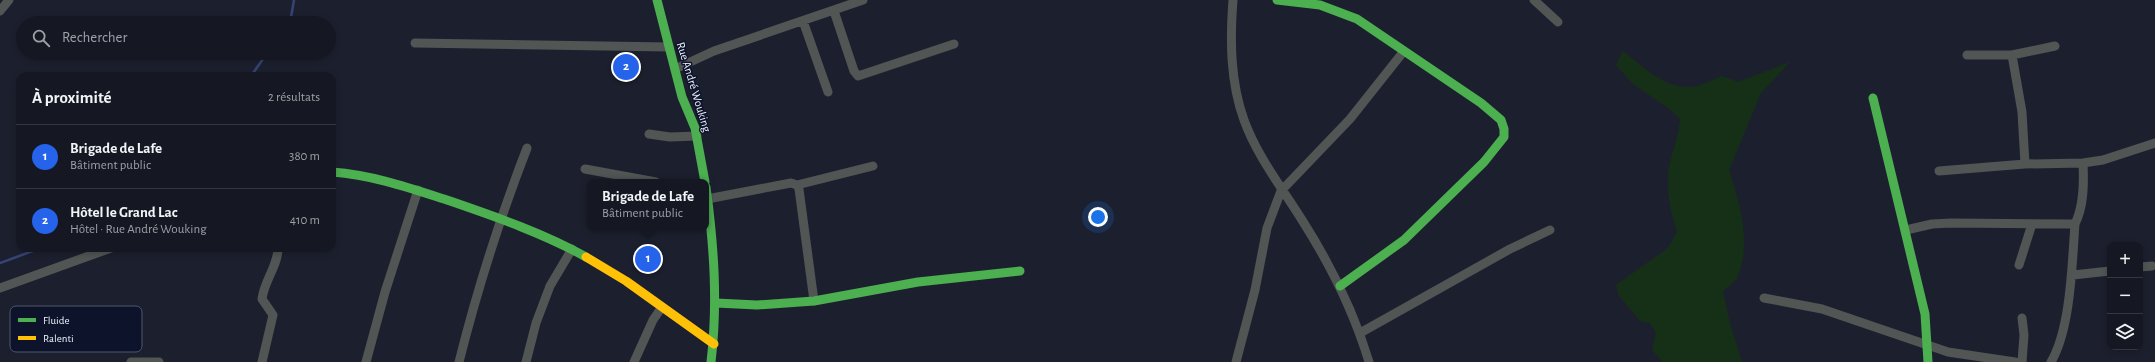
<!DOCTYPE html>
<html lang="fr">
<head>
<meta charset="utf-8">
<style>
  body { margin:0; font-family:"Alegreya Sans",sans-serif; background:#22252f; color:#f1f3f6 }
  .controls { position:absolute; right:12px; bottom:12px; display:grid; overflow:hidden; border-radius:8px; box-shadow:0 2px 6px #0003 }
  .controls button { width:36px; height:36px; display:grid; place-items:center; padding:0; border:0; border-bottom:1px solid #343740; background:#151822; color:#f1f3f6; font:20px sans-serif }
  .you { position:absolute; left:1098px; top:217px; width:14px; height:14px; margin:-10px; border:3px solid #fff; border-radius:50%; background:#1a73e8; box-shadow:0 0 0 6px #1a73e833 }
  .badge { display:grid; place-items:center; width:26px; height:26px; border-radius:50%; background:#2563eb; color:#fff; font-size:13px; font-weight:700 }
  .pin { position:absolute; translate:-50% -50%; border:2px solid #fff; box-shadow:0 1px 4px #0006 }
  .popup { position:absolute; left:587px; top:179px; width:122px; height:52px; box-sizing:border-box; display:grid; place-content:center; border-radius:8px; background:#151822; filter:drop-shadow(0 1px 3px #0005); font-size:13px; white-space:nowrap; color:#9da0a5 }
  .popup b { font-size:15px; color:#f1f3f6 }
  .popup::after { content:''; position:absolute; left:50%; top:100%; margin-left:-8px; border:8px solid transparent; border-top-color:#151822 }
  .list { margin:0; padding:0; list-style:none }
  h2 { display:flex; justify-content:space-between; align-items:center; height:52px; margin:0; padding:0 16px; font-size:17px }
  h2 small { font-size:13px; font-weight:400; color:#9da0a5 }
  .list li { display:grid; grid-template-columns:26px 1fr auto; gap:12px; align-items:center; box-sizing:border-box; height:64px; padding:0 16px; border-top:1px solid #343740 }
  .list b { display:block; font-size:15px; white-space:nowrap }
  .list p { margin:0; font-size:13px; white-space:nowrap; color:#9da0a5 }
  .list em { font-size:13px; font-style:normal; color:#9da0a5 }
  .icon { flex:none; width:22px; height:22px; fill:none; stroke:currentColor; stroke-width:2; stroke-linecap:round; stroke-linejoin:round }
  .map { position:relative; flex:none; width:2155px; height:362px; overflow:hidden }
  .search { position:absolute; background:#151822; box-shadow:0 2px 6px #0003; left:16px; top:16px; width:320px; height:44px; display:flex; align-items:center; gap:10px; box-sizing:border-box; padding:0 14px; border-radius:22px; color:#9da0a5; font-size:15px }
  .panel { position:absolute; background:#151822; box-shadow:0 2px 6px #0003; left:16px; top:72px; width:320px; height:180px; border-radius:12px }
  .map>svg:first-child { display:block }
</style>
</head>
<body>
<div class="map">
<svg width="2155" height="362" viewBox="0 0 2155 362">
  <rect width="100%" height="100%" fill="#1c202e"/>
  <path fill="#163017" d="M1623,51C1642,66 1664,88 1690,87C1700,87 1713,79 1722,76L1738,82L1790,62L1761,93L1729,170C1740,203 1752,245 1737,278C1734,283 1727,288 1723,291L1730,323L1742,362H1663L1652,350L1656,333L1650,323L1640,321L1619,296L1616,285L1668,248L1677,232C1671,213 1667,196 1668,176C1669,157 1679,139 1680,119L1668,108L1633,84L1616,65Z"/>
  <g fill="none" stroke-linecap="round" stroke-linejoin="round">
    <path stroke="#354375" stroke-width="2.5" d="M290,23L294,0
      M251,76L263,59L272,53
      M0,263L41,248"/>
    <path stroke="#515553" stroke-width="9" d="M1233,0C1230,40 1230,81 1244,120C1257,156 1282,188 1302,220C1330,264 1354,312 1369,362
      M1534,0L1558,22
      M0,11L9,0
      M834,11L854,71L858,76L954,44
      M803,21L828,92
      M415,43L669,47
      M1967,55H2012L2055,46
      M2012,55L2022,112L2025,164
      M675,69L714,51L863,0
      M649,134L670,137L697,136
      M585,169L656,182
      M1939,171L2025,164L2083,163L2103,160L2155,143
      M797,185L799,189L814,301
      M707,199L791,183L797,185L873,166
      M1906,230L1932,224L1951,223L2075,224
      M2019,265L2032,224
      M2140,267L2152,266
      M2073,275L2110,271
      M0,288L111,248
      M1764,298L1822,309L1948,352L2015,362
      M2022,318L2024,335L2022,362
      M1360,333L1510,249L1550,230
      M131,362H159
      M262,362L273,315L262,299C264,281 278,266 278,248
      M366,362L385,292L418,190
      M459,362C478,287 499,220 527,148
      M526,362L536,323L550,286L572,249
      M634,362L653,320L662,307
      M1236,362L1255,290L1267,228L1281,191L1350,119L1404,51
      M2051,362C2071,328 2072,263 2075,224C2084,206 2084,183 2083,163"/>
    <path stroke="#4caf50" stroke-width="9" d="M657,0L682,97L695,128L705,182
      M1277,0L1320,5L1357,19L1481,103L1501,120L1504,129V137L1484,162L1404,240L1340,286
      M1873,98L1925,314L1928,362
      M332,172C372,175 407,187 444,199C493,216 541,232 586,257
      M706,187C714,246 718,303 711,362
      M716,303L757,305L814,301L918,282L1020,271"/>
    <path stroke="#ffc107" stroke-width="9" d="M586,257L626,281L714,344"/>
  </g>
  <g text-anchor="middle" stroke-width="3" stroke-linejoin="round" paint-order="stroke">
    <g font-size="12" fill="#eef2fc" stroke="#0c132b">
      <text transform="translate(694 87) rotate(73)" y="4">Rue André Wouking</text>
    </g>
  </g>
  <rect x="10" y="306" width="132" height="46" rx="6" fill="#0c132b" stroke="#50566a" stroke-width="1"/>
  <rect x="18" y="318" width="18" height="4" fill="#4caf50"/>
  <rect x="18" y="336" width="18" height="4" fill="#ffc107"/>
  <g font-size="11" fill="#eef2fc">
    <text x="43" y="324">Fluide</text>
    <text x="43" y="342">Ralenti</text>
  </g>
</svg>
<div class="controls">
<button>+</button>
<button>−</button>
<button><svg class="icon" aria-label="layers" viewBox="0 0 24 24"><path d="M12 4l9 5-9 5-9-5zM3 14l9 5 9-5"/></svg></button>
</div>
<div class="you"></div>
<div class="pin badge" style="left:648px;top:259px">1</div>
<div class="popup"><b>Brigade de Lafe</b>Bâtiment public</div>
<div class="pin badge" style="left:626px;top:67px">2</div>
<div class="search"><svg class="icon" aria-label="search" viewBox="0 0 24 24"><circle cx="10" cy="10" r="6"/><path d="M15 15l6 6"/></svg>Rechercher</div>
<section class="panel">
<h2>À proximité<small>2 résultats</small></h2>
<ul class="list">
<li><span class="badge">1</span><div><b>Brigade de Lafe</b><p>Bâtiment public</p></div><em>380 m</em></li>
<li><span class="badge">2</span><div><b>Hôtel le Grand Lac</b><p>Hôtel · Rue André Wouking</p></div><em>410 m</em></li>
</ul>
</section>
</div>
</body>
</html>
